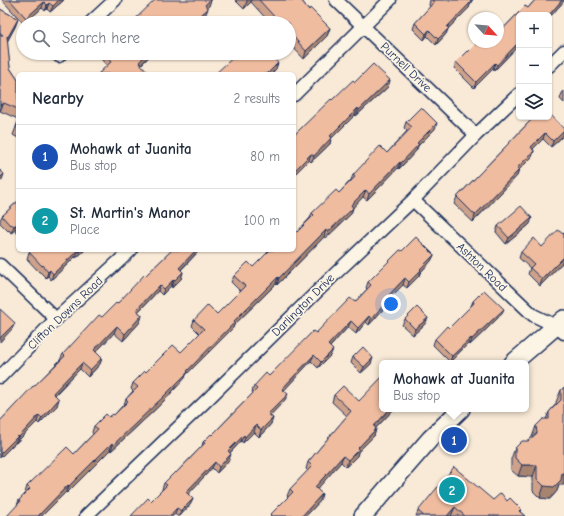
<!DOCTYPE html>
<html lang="en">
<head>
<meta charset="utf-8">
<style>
  body { margin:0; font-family:"Comic Neue",sans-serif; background:#f6f6f7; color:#1f2937 }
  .controls { position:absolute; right:12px; top:12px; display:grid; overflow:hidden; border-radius:6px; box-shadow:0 1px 3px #0004 }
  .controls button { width:36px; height:36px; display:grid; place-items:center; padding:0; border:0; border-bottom:1px solid #e0e1e3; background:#fff; color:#1f2937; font:20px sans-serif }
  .compass { position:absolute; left:468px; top:12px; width:36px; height:36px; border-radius:50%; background:#fff; box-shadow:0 1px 3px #0004; rotate:116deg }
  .you { position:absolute; left:391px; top:304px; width:14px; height:14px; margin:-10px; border:3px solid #fff; border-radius:50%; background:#1a73e8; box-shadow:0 0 0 6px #1a73e833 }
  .badge { display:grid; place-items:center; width:26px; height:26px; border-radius:50%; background:#1a73e8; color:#fff; font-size:13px; font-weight:700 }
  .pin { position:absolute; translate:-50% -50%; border:2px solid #fff; box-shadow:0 1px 4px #0006 }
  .popup { position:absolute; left:379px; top:360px; width:150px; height:52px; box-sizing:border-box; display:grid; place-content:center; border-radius:6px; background:#fff; filter:drop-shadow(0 1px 3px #0005); font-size:13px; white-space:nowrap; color:#747a83 }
  .popup b { font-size:15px; color:#1f2937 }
  .popup::after { content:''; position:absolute; left:50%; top:100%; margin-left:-8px; border:8px solid transparent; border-top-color:#fff }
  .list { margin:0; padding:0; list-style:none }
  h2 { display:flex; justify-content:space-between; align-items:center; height:52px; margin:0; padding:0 16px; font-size:17px }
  h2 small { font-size:13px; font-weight:400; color:#747a83 }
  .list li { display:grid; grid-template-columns:26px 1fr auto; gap:12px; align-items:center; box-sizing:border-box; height:64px; padding:0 16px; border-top:1px solid #e0e1e3 }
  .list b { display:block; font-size:15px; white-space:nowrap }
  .list p { margin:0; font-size:13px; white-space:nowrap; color:#747a83 }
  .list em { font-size:13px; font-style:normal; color:#747a83 }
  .icon { flex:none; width:22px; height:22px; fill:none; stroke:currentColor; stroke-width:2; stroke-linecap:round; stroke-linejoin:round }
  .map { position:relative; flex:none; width:564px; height:516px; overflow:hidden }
  .search { position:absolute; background:#fff; box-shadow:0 1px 3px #0004; left:16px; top:16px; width:280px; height:44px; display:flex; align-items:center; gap:10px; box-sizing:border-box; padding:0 14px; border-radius:22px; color:#747a83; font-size:15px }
  .panel { position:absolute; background:#fff; box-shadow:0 1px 3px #0004; left:16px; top:72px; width:280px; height:180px; border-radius:6px }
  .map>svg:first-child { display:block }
</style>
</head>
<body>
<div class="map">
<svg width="564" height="516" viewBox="0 0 564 516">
  <rect width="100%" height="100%" fill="#f9ead7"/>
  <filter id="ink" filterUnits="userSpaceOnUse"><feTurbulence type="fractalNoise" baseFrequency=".025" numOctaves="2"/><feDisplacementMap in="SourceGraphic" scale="8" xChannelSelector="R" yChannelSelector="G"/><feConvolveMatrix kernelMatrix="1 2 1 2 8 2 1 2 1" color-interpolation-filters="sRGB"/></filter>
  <g filter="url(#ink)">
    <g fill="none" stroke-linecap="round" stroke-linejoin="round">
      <g stroke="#1b2f5e" stroke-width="15">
        <path id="minor" d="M336,0L476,135
          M90,23L115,0
          M59,56L61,53
          M549,66L564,51
          M294,95L390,0
          M413,200L533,315L556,326L564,333
          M0,265L56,319
          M0,377L56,319L131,250
          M86,516L209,398L336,273L413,200L476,135L519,94"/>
      </g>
      <g stroke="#1b2f5e" stroke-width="20">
        <path id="secondary" d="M513,363L564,319
          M363,516L430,439L461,409"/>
      </g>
      <use href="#minor" stroke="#fcf5e5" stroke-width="12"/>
      <use href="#secondary" stroke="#fcf5e5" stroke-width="17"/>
    </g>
    <path fill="#cea28a" stroke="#1b2f5e" d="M2,0H64L50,12L47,9L45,11L42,8L25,23H23Z
      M235,0H301L309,10L330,28L327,36L304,59L289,43V23H270L251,2L244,9Z
      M430,0H473L471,2L469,8L448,29L446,34L436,45L427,36L424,40L413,29L415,23L430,7L429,5Z
      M535,0H564V1L549,18V15H519V49L518,50L516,48L494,71L493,69L474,88L454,68L456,62L467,51L468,52L478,42H498V34L525,6L528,8Z
      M0,9L18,19L15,27L7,41L10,68L18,80V119L0,111Z
      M104,53H153L141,65L147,71L145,74H98L107,66L102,60Z
      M390,80L388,87L356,116L355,115L331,139L330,144L311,162L309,160L294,175V135L332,100L355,82Z
      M564,91V103L560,99L562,93Z
      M534,117L563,136L551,147L543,139L533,149L534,151L532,157L519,170L517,176L473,222L454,204L457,197Z
      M18,122V138L13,135Z
      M406,122L435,129L418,146L416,151L399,169L398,168L367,200L363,197L353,207L351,214L326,238L324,237L277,285L276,284L234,325L233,328L186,375L185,378L160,405L111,451L110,450L67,493L66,492L17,505L19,500L26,493H25L27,486L74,454L93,434L92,432L94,426L114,415L124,404L126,399L133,391L131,389L133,383L146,372L181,352L200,334L192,326L194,320L217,314L240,291L231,282L234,276L253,267L297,232L310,218L312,213L339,193L351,180L353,175L387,153L407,131L404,128Z
      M18,201V234L15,230L11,233L9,230L8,231L0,223V220L2,216Z
      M530,224L506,244L496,232L498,226Z
      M564,233V264L563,265L562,263L540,286L528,274L530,268L519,258L521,252L542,247Z
      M85,250L76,258L75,257L51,280L48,276L46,278L40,272H39L27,259L29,252Z
      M172,250H201L200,252L199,251L181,270L183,272L181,279L172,288L171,286L162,295L158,291L138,312L142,315L140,322L123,341L114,333L96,352L102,358L100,364L88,377L80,369L55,395L57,406L39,424L37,422L16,443H15L0,458V421L60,360L63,354L117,304Z
      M402,251L434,255L431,261L420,273L419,276L407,288L403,285L390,298L388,304L369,325L366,322L356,334L348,327L330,347V356L318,368L311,361L284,390L285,400L270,415L273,418L271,424L259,437L254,432L243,443L241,441L230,453L229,460L217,473L212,468L188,494L193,499L190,505L180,516H177L175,514L173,516H131L151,501L162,490V489L164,483L176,473L202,446L203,442L212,435L253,393L252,392L254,386L269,376L316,333L355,302L367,289L366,288L368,282Z
      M473,301L501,315L470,345L468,344L450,362L433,345L435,339L449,328L471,306Z
      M428,318L425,324L413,335L402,325L405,319Z
      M353,357L371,364L361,373L351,363Z
      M564,387L559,485L557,491L550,499L540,498L533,491V477L518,476L511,470V459L515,448L528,441L532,437L536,426L546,419L549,412L556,404V402L561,390Z
      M334,395L394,409L376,428V429L374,436L358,452L357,456L346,467L341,462L317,489L320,501L306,516H270L288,497L287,496L290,489L308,471L306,469L308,462L347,416L332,402Z
      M493,500L507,501L521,509L520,512L525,516H416L418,511Z"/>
    <path fill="#a78470" stroke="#1b2f5e" d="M59,0H64L50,12L53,6Z
      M210,0H211L209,6L202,13L205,5Z
      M248,0H252L251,2L244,9L247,1Z
      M469,0H473L471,2L469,8L448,29L446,34L436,45L438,39L447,27Z
      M562,0H564V1L549,18V15Z
      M44,2L42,8L25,23H24L26,18Z
      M49,3L47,9L45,11L47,5Z
      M208,9L205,16L197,23H191Z
      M18,19L15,27L5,46L8,37Z
      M330,28L327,36L304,59L306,51Z
      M429,30L427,36L424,40L426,34Z
      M519,42L516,48L494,71L497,65Z
      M148,53H153L136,69L139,62Z
      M278,63L276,69L271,74H267Z
      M495,63L493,69L474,88L476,82Z
      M390,80L388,87L356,116L359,110Z
      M4,103L0,111V105Z
      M358,108L355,115L331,139L330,144L311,162L314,156L330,136Z
      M437,123L435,129L418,146L416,151L399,169L401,163L417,143Z
      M564,130L563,136L551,147L553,141Z
      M545,133L543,139L528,154L531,147Z
      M534,151L532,157L515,174L517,168Z
      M311,154L309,160L294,175V171Z
      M400,162L398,168L367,200L369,194Z
      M519,170L517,176L473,222L475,215Z
      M4,174L2,180L0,182V178Z
      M366,190L363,197L349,212L351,205Z
      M353,208L351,214L326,238L328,232Z
      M532,218L530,224L506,244L509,238Z
      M17,224L15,230L11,233L14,226Z
      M326,230L324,237L277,285L279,278Z
      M81,250H85L76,258L79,252Z
      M196,250H199L176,275L179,268Z
      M77,251L75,257L51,280L53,274Z
      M434,255L431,261L420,273L419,276L407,288L409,282L420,269Z
      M564,257L562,263L540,286L542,279Z
      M50,270L48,276L46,278L48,272Z
      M183,272L181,279L172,288L174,281Z
      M278,277L276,284L234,325L233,328L186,375L185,378L160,405L111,451L113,445L187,371L234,321Z
      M405,278L403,285L390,298L388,304L369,325L371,319L388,296Z
      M173,280L171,286L162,295L164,289Z
      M160,285L158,291L134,316L136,310Z
      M504,309L501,315L470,345L472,339Z
      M142,315L140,322L123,341L125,334Z
      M369,316L366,322L356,334L358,328Z
      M428,318L425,324L413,335L415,329Z
      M351,321L348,327L326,351L328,345Z
      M15,323L12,329L0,342V338Z
      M117,326L114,333L92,356L94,350Z
      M471,338L468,344L450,362L452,356Z
      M333,350L330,356L318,368L321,362Z
      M314,355L311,361L280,395L282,389Z
      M102,358L100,364L88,377L90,370Z
      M373,358L371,364L361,373L364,367Z
      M82,363L80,369L50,399L53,393Z
      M288,394L285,400L266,420L268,414Z
      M59,399L57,406L39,424L42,418Z
      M390,409H394L371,433L374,426Z
      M39,415L37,422L16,443L19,437Z
      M273,418L271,424L259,437L261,430Z
      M256,425L254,432L243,443L245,437Z
      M376,429L374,436L358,452L357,456L346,467L348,460L358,448Z
      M244,435L241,441L226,457L228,451Z
      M18,436L15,443L0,458V454Z
      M112,443L110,450L67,493L69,486Z
      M231,454L229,460L217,473L219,467Z
      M343,456L341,462L313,494L315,487Z
      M215,462L212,468L184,499L186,492Z
      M522,465H537L533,477L518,476Z
      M562,473H564V485H559L557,491L550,499L540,498L544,486Z
      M68,485L66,492L42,516H38Z
      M322,494L320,501L306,516H302Z
      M193,499L190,505L180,516H179L181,511Z
      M455,507L451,516H447Z
      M177,508L175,514L173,516H169Z"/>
    <path fill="#efbca0" stroke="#1b2f5e" d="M10,0H59L53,6L49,3L47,5L44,2L26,18Z
      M155,0H210L205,5L208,9L191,23H184L182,21L179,23H131Z
      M259,0H301L309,10L310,8L330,28L306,51L289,32V23H280Z
      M432,0H470L471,2L447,27L449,28L438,39L429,30L426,34L415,23L434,2Z
      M535,0H562L549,15H519V42L497,65L495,63L476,82L456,62L467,51L468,52L478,42H498V34L525,6L528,8Z
      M0,9L18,19L8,37L7,36L10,68L18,80V109L4,103L0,105V35H3L0,33Z
      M105,53H148L139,62L147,71L143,74H98L112,61Z
      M238,53H269L278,63L267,74H215Z
      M373,64L390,80L359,110L358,108L330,136L332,137L314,156L311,154L294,171V135L331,99L332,100L353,80L355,82Z
      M421,107L437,123L417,143L419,144L401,163L400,162L369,194L366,190L351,205L353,208L328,232L326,230L279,278L278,277L234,321L235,322L187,371L188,372L162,398L113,445L112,443L69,486L68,485L38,516H7L20,502L19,500L30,489L27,486L67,447L74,454L98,429L94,426L106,414L109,417L113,414L114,415L128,401L126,399L138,387L133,383L145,371L146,372L173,345L181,352L204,329L194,320L208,305L217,314L245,286L234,276L248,262L253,267L270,250H294V229L297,232L314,215L312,213L336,190L339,193L355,177L353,175L380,146L387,153L412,127L406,122Z
      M549,113L564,129V130L553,141L545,133L531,147L534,151L517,168L519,170L475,215L457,197L534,117H549Z
      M18,122V128L16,127Z
      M0,170L4,174L0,178Z
      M18,201V225L17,224L14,226L11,224L10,225L2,216Z
      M521,206L532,218L509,238L498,226Z
      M558,230L563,234L564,233V257L542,279L530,268L534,264L521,252L534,238L542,247Z
      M416,237L434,255L420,269L421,270L409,282L405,278L388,296L390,298L371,319L369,316L358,328L351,321L328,345L333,350L321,362L314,355L282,389L288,394L268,414L273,418L261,430L256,425L245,437L244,435L228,451L231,454L219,467L215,462L186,492L193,499L181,511L177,508L169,516H131L148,498L151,501L167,485L164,483L175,472L176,473L205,443L203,442L211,434L212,435L257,389L254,386L266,373L269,376L313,331L316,333L350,298L355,302L371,285L368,282L400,250L402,251Z
      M31,250H81L79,252L77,251L53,274L50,270L48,272L42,265V266L29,252Z
      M172,250H196L179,268L183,272L174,281L173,280L164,289L160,285L136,310L142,315L125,334L117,326L94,350L102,358L90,370L82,363L53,393L59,399L42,418L39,415L19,437L18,436L0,454V421L33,386V387L65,356L63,354L99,315L102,317L116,303L117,304L144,275L145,276Z
      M484,290L504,309L472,339L471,338L452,356L435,339L447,326L449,328L474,303L473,301Z
      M417,307L428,318L415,329L405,319Z
      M0,309L15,323L0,338Z
      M363,347L373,358L364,367L353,357Z
      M382,377V409H390L374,426L376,429L358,448L359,449L348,460L343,456L315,487L322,494L302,516H271L270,515L293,492L290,489L312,466L308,462L351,411L334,395L343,386L359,401Z
      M564,387V473H562L561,480L554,487L544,486L537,479V465H522L515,458V448L522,441H528L537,433L536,426L543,419H549V412L561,400V390Z
      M454,467L493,500L501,493L507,501L510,498L521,509L519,511L525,516H465L455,507L447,516H424L418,511Z"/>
  </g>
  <g text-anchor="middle" stroke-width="3.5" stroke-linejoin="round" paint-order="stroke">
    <g font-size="12" fill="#1b2f5e" stroke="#fcf5e5">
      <text transform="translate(406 67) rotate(44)" y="4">Purnell Drive</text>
      <text transform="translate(482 267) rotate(44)" y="4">Ashton Road</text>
      <text transform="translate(303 305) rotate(-45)" y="4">Darlington Drive</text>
      <text transform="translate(65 313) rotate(-44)" y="4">Clifton Downs Road</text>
    </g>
  </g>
</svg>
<div class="controls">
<button>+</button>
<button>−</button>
<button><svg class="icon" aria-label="layers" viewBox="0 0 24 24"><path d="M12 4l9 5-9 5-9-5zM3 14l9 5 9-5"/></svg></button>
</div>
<svg class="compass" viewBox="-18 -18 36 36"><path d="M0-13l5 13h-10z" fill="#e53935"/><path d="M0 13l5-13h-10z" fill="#747a83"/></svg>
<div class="you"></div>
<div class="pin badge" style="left:454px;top:440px;background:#1a4fb4">1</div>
<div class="popup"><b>Mohawk at Juanita</b>Bus stop</div>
<div class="pin badge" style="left:452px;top:490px;background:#0f9aa8">2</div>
<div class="search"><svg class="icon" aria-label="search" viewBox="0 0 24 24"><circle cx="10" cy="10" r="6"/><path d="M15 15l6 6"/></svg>Search here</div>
<section class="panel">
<h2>Nearby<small>2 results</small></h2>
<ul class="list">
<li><span class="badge" style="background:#1a4fb4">1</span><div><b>Mohawk at Juanita</b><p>Bus stop</p></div><em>80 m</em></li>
<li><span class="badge" style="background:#0f9aa8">2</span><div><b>St. Martin's Manor</b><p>Place</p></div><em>100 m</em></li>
</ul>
</section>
</div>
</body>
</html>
